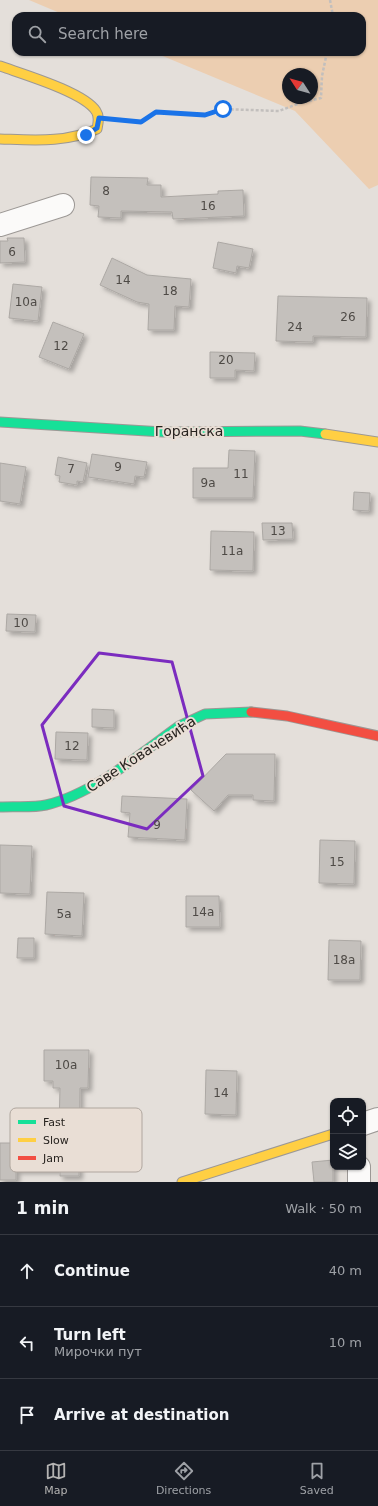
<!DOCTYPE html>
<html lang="en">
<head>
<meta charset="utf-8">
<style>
  body { margin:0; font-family:"DejaVu Sans",sans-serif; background:#20242c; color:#f1f3f6 }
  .controls { position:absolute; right:12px; bottom:12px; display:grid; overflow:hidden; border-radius:8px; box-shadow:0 1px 3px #0004 }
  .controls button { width:36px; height:36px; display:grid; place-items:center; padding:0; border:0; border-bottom:1px solid #363941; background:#171b24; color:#f1f3f6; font:20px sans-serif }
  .compass { position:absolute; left:282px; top:68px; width:36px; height:36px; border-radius:50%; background:#171b24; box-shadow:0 1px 3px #0004; rotate:306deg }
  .stop { position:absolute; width:12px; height:12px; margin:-9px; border:3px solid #1a73e8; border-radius:50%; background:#fff }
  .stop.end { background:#1a73e8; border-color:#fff; box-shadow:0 1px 4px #0008 }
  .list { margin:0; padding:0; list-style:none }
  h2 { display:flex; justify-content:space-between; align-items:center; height:52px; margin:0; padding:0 16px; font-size:17px }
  h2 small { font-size:13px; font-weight:400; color:#9ea1a6 }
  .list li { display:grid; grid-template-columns:26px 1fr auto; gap:12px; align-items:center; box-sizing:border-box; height:72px; padding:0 16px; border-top:1px solid #363941 }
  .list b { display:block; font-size:15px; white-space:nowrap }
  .list p { margin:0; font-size:13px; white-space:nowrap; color:#9ea1a6 }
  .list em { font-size:13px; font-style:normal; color:#9ea1a6 }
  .icon { flex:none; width:22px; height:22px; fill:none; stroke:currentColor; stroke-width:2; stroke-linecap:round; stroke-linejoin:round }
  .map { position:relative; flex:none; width:378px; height:1182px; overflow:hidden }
  .search { position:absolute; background:#171b24; box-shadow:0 1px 3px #0004; left:12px; right:12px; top:12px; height:44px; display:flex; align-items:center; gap:10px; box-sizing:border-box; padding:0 14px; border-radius:12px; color:#9ea1a6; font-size:15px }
  .sheet { height:268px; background:#171b24 }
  nav { display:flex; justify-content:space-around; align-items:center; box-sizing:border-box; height:56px; border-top:1px solid #363941; background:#171b24; font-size:11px; color:#9ea1a6 }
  nav a { display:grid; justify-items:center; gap:2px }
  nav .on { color:#b4b3b2 }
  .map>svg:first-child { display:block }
</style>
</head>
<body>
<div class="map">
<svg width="378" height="1182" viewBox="0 0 378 1182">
  <defs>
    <filter id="shadow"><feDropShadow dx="3.5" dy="3.5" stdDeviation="2" flood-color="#0004"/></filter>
  </defs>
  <rect width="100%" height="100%" fill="#e4dfda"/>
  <path fill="#ecceb1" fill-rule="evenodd" d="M29,0H378V185L369,189L295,111L153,52H362V16H67ZM288,74H312V98H288Z"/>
  <path fill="#c4c0bc" stroke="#aca8a4" filter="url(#shadow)" d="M91,177L148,178L147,185H161V197L218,194V191L243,190L244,216L173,219L172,212L121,211V218L98,217L99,206L90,205Z
    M7,238H24L25,262L0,263V241H8Z
    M218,242L253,249L249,268L237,266L236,273L213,268Z
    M112,258L147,275L191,279L189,307L175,306L174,330H148L149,304L137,302L100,285Z
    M13,284L42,287L38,321L9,318Z
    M278,296L367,298L366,337L313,336V342L276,341Z
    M53,322L84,334L69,369L39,357Z
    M210,352L255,353L254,371L235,370V378H210Z
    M229,450L255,451L253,498H193V468H228Z
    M92,454L147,462L144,477L135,476L134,484L88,477Z
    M58,457L87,463L83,482L77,481V485L59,482L60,476L55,475Z
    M0,463L26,467L20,504L0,501Z
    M354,492L370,493L369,511L353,510Z
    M262,523H292L293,539L263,540Z
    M211,531L254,532L253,571L210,570Z
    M7,614L36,615L35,632L6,631Z
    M92,709L114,710V728L92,727Z
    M56,732L88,733L87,760L55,759Z
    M226,754H275L274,801L253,800V795H228L214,811L191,790Z
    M122,796L187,799L185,840L128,837L130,813L121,812Z
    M320,840L355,841L354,884L319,883Z
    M0,845L32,846L30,894L0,893Z
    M47,892L84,893L82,936L45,934Z
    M186,896H219L220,927H186Z
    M18,938H34V958H17Z
    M329,940L361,941L360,980H328Z
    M44,1050H89L88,1088H80L79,1176H60V1170H16V1180H0V1143H45V1128H59L60,1088H53V1081H44Z
    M206,1070L237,1071L236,1115L205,1114Z
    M333,1160V1182H314L312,1162Z"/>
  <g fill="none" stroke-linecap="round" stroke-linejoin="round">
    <g stroke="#9c9895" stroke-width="24">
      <path id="street" d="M0,225L63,205
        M363,1124L378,1119
        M359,1167V1182"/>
    </g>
    <g stroke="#9c9895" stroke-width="11">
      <path id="fast" d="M0,422L163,432L300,431L325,434
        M0,807C15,806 32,808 46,805C93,794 140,754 179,726L205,714L251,712"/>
    </g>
    <g stroke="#9c9895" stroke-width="11">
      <path id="slow" d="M0,66C22,74 84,92 96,111C100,117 98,123 97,129C66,143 33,140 0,139
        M325,434L378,442
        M182,1182L333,1134"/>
    </g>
    <g stroke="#9c9895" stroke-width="11">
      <path id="jam" d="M251,712L287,716L378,736"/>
    </g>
    <path stroke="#c2bfbd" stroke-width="2.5" stroke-dasharray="3 2" stroke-linecap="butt" d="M330,0L333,16
      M120,119L141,122L156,112L205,115L223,109L279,111L300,103L321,98L322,76L327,52"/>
    <use href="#street" stroke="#fbfaf9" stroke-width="22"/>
    <use href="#fast" stroke="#16e098" stroke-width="9"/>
    <use href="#slow" stroke="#ffcf43" stroke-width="9"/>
    <use href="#jam" stroke="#f24e42" stroke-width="9"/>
  </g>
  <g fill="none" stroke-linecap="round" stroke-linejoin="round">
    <path stroke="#1a73e8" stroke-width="5" d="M86,135L97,128L99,118L141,122L156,112L205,115L223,109"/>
  </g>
  <path fill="none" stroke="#7b2cbf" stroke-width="3" stroke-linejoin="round" d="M99,653L172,662L203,776L147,829L64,806L42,725Z"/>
  <g text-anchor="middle" stroke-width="4" stroke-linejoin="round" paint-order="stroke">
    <g font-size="12" fill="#4e4a46">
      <text x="106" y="195">8</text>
      <text x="208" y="210">16</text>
      <text x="12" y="256">6</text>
      <text x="123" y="284">14</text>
      <text x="170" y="295">18</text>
      <text x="26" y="306">10a</text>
      <text x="348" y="321">26</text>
      <text x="295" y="331">24</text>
      <text x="61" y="350">12</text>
      <text x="226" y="364">20</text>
      <text x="118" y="471">9</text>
      <text x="71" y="473">7</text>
      <text x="241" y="478">11</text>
      <text x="208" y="487">9a</text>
      <text x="278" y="535">13</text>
      <text x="232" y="555">11a</text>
      <text x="21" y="627">10</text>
      <text x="72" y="750">12</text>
      <text x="157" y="829">9</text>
      <text x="337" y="866">15</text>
      <text x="203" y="916">14a</text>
      <text x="64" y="918">5a</text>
      <text x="344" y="964">18a</text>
      <text x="66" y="1069">10a</text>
      <text x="221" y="1097">14</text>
    </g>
    <g font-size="14" fill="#27231f" stroke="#e9ded5">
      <text x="189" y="436">Горанска</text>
      <text transform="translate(141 754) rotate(-33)" y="5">Саве Ковачевића</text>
    </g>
  </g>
  <rect x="10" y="1108" width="132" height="64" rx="6" fill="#e9ded5" stroke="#afa69e" stroke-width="1"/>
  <rect x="18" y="1120" width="18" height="4" fill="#16e098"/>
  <rect x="18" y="1138" width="18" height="4" fill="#ffcf43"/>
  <rect x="18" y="1156" width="18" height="4" fill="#f24e42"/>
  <g font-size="11" fill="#27231f">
    <text x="43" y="1126">Fast</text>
    <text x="43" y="1144">Slow</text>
    <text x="43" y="1162">Jam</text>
  </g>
</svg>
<div class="controls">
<button><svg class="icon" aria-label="locate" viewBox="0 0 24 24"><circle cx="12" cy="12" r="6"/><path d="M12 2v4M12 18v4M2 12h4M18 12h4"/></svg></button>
<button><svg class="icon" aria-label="layers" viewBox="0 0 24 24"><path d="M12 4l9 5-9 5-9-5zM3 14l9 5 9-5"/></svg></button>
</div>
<svg class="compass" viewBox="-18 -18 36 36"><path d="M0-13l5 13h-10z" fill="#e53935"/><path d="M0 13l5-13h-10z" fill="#9ea1a6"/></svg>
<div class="stop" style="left:223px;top:109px"></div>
<div class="stop end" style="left:86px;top:135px"></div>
<div class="search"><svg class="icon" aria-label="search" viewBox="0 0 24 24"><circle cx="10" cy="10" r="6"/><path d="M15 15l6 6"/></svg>Search here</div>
</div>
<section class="sheet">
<h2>1 min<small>Walk · 50 m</small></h2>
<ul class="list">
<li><svg class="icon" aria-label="ahead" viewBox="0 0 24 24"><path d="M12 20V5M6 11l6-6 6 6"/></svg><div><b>Continue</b></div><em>40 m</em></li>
<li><svg class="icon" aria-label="left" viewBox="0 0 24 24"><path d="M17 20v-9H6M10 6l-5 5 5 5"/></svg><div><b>Turn left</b><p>Мирочки пут</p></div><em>10 m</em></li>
<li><svg class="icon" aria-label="arrive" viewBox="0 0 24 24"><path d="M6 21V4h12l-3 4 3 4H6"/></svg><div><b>Arrive at destination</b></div></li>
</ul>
</section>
<nav>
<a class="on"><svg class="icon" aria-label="map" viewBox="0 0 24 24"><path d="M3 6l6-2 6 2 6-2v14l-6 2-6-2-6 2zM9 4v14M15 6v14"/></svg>Map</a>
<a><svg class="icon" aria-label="directions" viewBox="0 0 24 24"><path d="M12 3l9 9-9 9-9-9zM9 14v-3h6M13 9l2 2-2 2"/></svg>Directions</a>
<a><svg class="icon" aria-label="saved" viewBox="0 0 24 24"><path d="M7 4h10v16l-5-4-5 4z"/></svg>Saved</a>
</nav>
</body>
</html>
